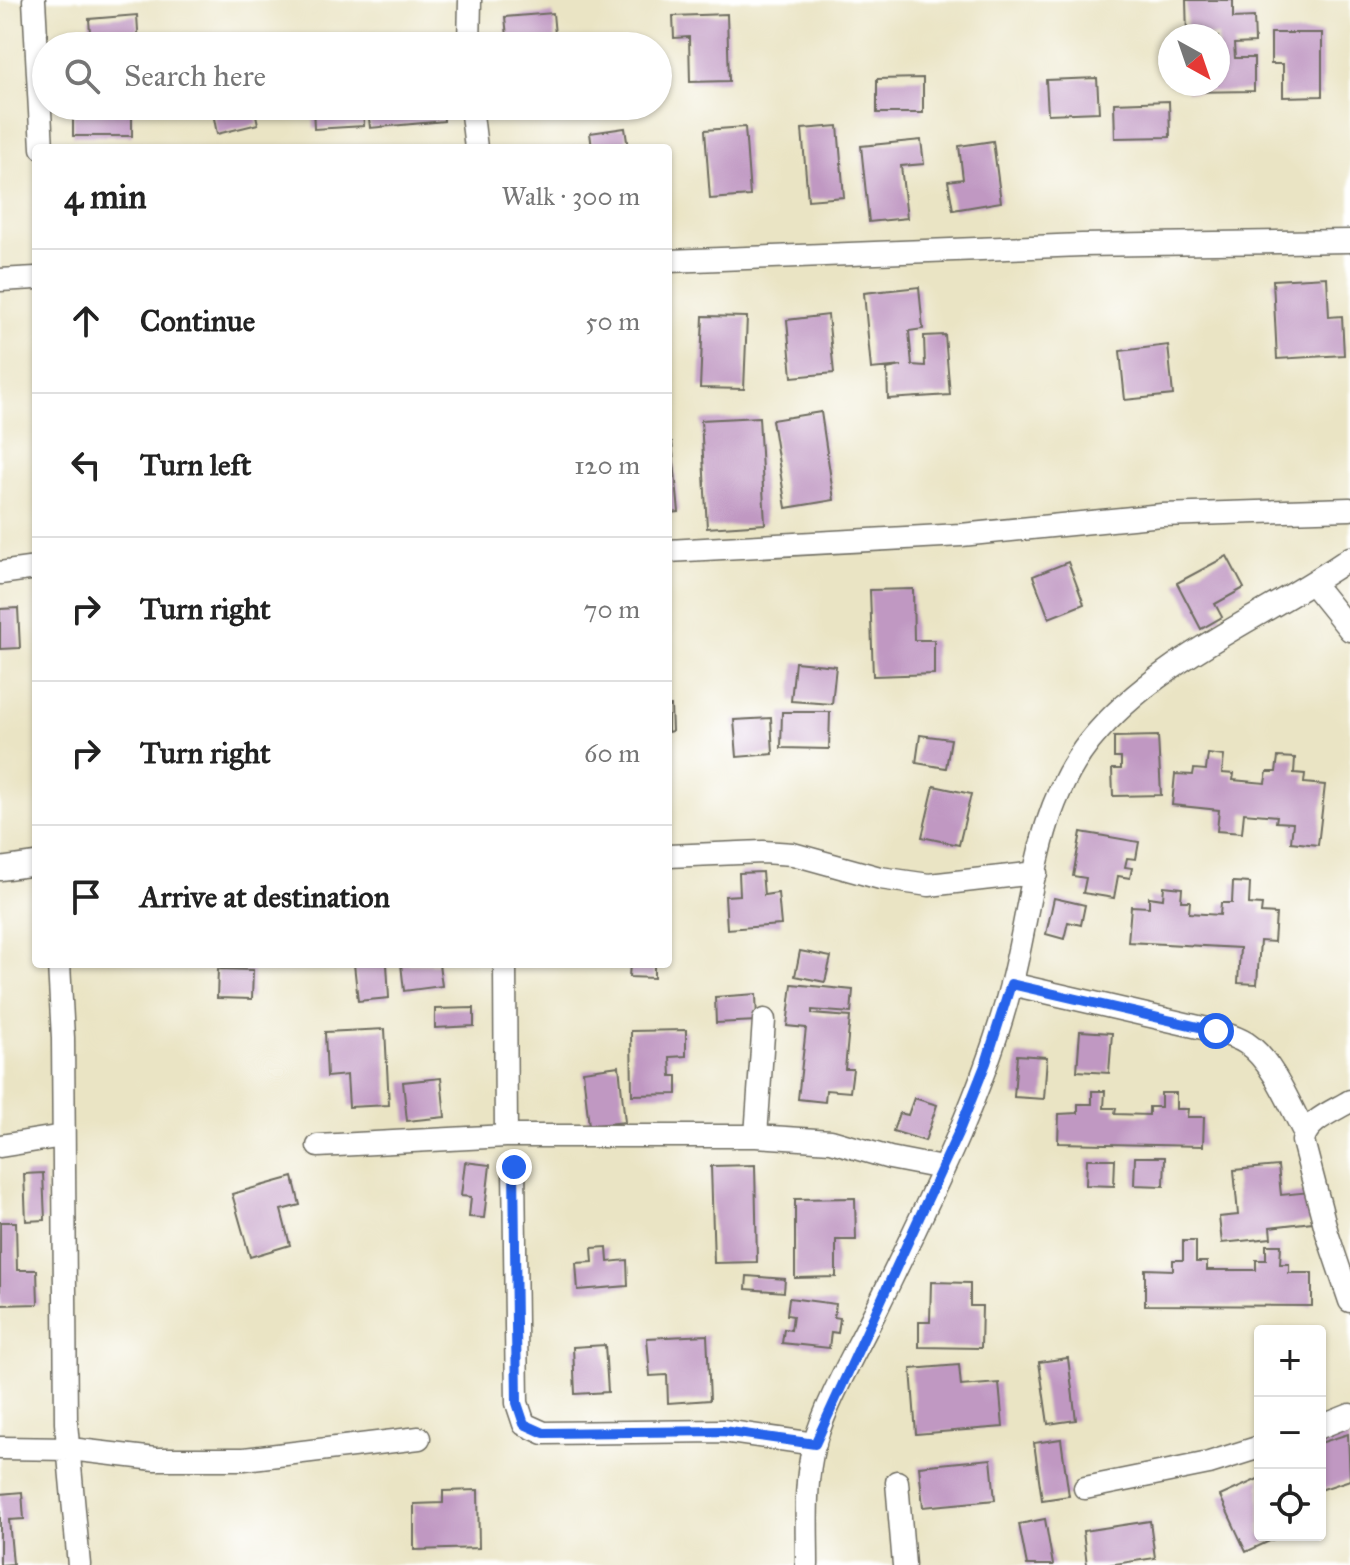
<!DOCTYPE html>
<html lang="en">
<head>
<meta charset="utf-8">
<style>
  body { margin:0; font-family:"IM FELL Great Primer",serif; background:#f2f2f2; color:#222 }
  .controls { position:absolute; right:24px; bottom:24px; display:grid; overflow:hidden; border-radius:8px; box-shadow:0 2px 6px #0004 }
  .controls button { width:72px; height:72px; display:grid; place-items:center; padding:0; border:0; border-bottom:2px solid #e0e0e0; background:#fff; color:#222; font:40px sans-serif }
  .compass { position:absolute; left:1158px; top:24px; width:72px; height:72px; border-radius:50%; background:#fff; box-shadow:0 2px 6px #0004; rotate:140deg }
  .stop { position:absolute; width:24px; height:24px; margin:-18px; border:6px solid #2563eb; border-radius:50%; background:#fff }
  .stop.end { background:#2563eb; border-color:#fff; box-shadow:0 2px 8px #0008 }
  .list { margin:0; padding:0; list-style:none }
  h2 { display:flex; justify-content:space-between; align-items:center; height:104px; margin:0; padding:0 32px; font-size:34px }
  h2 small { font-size:26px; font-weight:400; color:#767676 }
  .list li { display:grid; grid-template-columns:52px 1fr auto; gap:24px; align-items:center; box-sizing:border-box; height:144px; padding:0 32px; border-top:2px solid #e0e0e0 }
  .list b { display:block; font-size:30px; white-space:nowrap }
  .list em { font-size:26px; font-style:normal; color:#767676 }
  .icon { flex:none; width:44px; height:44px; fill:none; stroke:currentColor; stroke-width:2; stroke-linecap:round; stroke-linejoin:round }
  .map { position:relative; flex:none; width:1350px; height:1565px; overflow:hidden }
  .search { position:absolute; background:#fff; box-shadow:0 2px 6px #0004; left:32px; top:32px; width:640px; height:88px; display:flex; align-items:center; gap:20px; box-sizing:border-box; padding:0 28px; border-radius:44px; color:#767676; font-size:30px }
  .panel { position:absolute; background:#fff; box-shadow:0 2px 6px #0004; left:32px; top:144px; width:640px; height:824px; border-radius:8px }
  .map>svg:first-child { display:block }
</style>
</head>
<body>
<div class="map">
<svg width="1350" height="1565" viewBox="0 0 1350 1565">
  <rect width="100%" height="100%" fill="#fff"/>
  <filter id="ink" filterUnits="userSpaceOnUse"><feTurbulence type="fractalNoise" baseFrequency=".0125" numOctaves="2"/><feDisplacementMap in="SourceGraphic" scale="16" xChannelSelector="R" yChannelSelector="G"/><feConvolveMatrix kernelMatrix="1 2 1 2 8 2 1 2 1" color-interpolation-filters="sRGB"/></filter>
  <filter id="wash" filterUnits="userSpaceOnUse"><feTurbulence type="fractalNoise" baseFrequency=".006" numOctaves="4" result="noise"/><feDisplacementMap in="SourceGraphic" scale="32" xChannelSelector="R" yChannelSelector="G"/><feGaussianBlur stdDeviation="1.8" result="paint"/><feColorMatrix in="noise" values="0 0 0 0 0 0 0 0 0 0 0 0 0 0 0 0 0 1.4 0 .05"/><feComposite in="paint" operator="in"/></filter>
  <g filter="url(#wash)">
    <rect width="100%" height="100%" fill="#eae4c4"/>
    <g id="blocks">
      <path fill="#c098c2" d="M1186,0H1233V18L1254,17L1255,43L1234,44L1235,58H1254V91L1187,92V84H1218V36H1187Z
        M553,13L556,46H508L505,17Z
        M727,14L729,81L690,82L689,37L674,38L673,16Z
        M137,15L139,46H91L89,19Z
        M1271,33H1322V96L1283,97V64H1271Z
        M923,78V113H877V79Z
        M1097,78L1099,112L1048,114L1046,80Z
        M1169,101L1170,137L1115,138L1114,103Z
        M89,106H132V136H73V114H89Z
        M225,106H254L258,124L217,134L213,113L226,111Z
        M313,106H363L364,126L314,129Z
        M368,106H443L444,121L370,128Z
        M838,126L844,197L808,200L802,129Z
        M745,127L750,196L710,199L705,130Z
        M625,128L628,148H592L590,133Z
        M921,140L924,164L901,166L907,218L869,222L861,146Z
        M993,141L1001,202L953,210L948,181L963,179L959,146Z
        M1327,277L1329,317L1342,316L1344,355L1277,359L1273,280Z
        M919,287L923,329L909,331L912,365L925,366L924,336L945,335L950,395L888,399L887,369L902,366L871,369L864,293Z
        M828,315L834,373L792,377L787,320Z
        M703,316L747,317L744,389L700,388Z
        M1168,345L1173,395L1125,400L1120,351Z
        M821,412L834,500L786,508L772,420Z
        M759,417L765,524L707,528L701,420Z
        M668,442H672L679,512L668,513Z
        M1227,556L1244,588L1215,604L1222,617L1201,629L1177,583Z
        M1068,562L1084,604L1049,618L1033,576Z
        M913,589L914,640H934V674L873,676L870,590Z
        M18,608L20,648L0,649V609Z
        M795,662L836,666L832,704L791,701Z
        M668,706H671L672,731L668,732Z
        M782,712H830L829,749L781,748Z
        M771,718L773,754L737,757L734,720Z
        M920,735L951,739L946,768L916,763Z
        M1158,736L1161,795L1113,796L1112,769H1121V758H1114V737Z
        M1208,754L1224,756L1222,773L1234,774L1233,780L1265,783L1267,772H1276L1278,757L1295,758L1294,773L1305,774L1304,783L1325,785L1318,845L1291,842L1293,823L1276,822L1277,816L1244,813L1242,833L1217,831L1219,810L1172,805L1175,774L1193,775L1194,769L1206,770Z
        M934,786L971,794L959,845L922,837Z
        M1081,832L1139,842L1136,859L1127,858L1125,867L1132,868L1130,878L1118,876L1114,898L1083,893L1086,878L1073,876Z
        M762,872L764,895L778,893L781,925L727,929L725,896L740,895L739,873Z
        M1233,882L1250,883L1249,904L1262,905L1261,913L1276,914L1274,942L1260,941L1257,984L1238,983L1240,948L1128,942L1131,906L1149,907V897L1163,899L1164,886L1182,888L1181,901H1190L1189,913L1220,915L1221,903H1232Z
        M1054,898L1085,905L1081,925L1068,922L1064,939L1046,934Z
        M800,951L831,957L825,982L795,976Z
        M354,964H387L389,998L358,1001Z
        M401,964H439L442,986L404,991Z
        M630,964L654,965V978L629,977Z
        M218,969L253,970L252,999L217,998Z
        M792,984L853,990L851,1013L812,1010V1014L850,1017L845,1069H853L850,1092L826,1090L825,1102L798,1099L806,1028L787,1026Z
        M756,994L757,1021L716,1023L715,997Z
        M474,1008V1026L435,1028V1009Z
        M385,1029L389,1105L349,1107L347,1075L327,1077L325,1032Z
        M686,1030V1056L670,1057L671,1076H677V1094L632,1095L631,1031Z
        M1080,1031L1112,1033L1109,1073L1077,1071Z
        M1017,1055L1047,1057L1044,1099L1014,1097Z
        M619,1066L625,1122L589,1126L583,1071Z
        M441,1078L445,1117L407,1121L403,1082Z
        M1092,1091H1105L1104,1108H1116L1115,1114L1149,1115V1107H1161V1093H1176V1109H1188L1187,1117H1204L1203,1146L1058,1143L1059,1114L1078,1113V1104H1092Z
        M914,1098L937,1105L925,1141L893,1131L899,1113L908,1115Z
        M1135,1157H1165L1164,1186L1134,1185Z
        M1087,1159H1115L1114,1186L1086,1185Z
        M465,1162L490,1165L484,1218L469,1217L471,1197L461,1196Z
        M755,1165L757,1262L714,1263L711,1166Z
        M1278,1166L1281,1195L1310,1192L1312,1222L1270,1227L1271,1238L1222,1243L1219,1217L1238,1215L1234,1170Z
        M43,1173L45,1220L26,1221L24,1174Z
        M293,1177L300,1205L281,1210L290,1245L250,1257L232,1194Z
        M855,1198L856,1240H836V1277L795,1278V1199Z
        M0,1222H16L17,1270H37L38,1304L0,1305Z
        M1183,1241H1196V1262H1207V1270H1256V1260H1266V1245H1281L1280,1264H1289V1273H1312V1306L1145,1305V1269L1173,1270V1260H1183Z
        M607,1247L608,1262L627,1260L628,1286L578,1290L576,1263L593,1262L592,1248Z
        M747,1276L785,1279L784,1292L746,1289Z
        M931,1282L970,1283V1306H982L981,1348L919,1347V1322H930Z
        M789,1298L836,1304L834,1317L840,1318L838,1333L831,1332L829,1348L782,1343L784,1329L791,1330L793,1316L787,1315Z
        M707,1335L710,1400L668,1403L667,1375L650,1376L647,1338Z
        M605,1345L608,1392L575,1394L573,1347Z
        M1068,1358L1076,1420L1048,1424L1039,1362Z
        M959,1365L961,1386L999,1383L1003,1427L916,1434L911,1369Z
        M1348,1434L1350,1480L1320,1490V1443Z
        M1061,1439L1069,1496L1042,1500L1034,1443Z
        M991,1459L995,1500L923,1507L919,1466Z
        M1260,1478V1535H1272L1274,1539L1246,1552L1220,1496Z
        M478,1490L479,1548L414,1550V1504L443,1503V1491Z
        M22,1492L24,1519L9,1520L13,1564L0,1565V1494Z
        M1045,1519L1053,1565H1027L1019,1524Z
        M1150,1521L1155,1558L1108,1565H1087L1083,1531Z"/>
    </g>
  </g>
  <g filter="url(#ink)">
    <use href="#blocks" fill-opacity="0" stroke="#6e6c61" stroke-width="2"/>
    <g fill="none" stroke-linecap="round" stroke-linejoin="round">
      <g stroke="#6e6c61" stroke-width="25">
        <path id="minor" d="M34,0L42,148
          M469,46L470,0
          M471,106L476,148
          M668,261L1082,245L1350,241
          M0,280L36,278
          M668,551L961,535L1162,515L1350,509
          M0,573L36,568
          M1313,584L1350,630
          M668,856L763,852L793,854L880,878L929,885L1036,873
          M0,869L36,864
          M59,964L63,1038L66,1423L79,1565
          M505,964L506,1136
          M1011,984L1216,1031C1226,1034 1237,1037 1246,1043C1272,1060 1290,1105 1304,1132
          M1350,1101C1334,1111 1306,1121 1303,1141L1327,1233L1350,1301
          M756,1136L764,1020
          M0,1146L63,1136
          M318,1146L506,1136H756L831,1141L890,1158L942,1168
          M514,1167L517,1403L524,1424L544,1433L723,1431L815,1444
          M1320,1427L1350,1415
          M0,1448L70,1449L155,1459H244L419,1438
          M897,1482L904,1565
          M1085,1488L1209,1463L1260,1447
          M807,1565C807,1525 804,1484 814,1445C827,1399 859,1346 880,1302C928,1203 984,1092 1011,985C1033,902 1034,811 1090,741C1157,658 1264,618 1350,558"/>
      </g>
      <use href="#minor" stroke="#fff" stroke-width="22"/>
    </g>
  </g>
  <g fill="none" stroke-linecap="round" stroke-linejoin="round" filter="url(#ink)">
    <path stroke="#2563eb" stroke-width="10" d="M514,1167L517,1403L524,1424L544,1433L723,1431L815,1444L959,1131L986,1063L1011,984L1216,1031"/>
  </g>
</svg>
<div class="controls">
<button>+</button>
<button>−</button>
<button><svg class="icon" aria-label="locate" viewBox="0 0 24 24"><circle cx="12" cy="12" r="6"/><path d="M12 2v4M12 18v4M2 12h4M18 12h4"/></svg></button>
</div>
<svg class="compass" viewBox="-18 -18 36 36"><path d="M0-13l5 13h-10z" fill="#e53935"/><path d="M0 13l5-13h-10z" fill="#767676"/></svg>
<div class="stop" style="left:1216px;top:1031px"></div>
<div class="stop end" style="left:514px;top:1167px"></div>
<div class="search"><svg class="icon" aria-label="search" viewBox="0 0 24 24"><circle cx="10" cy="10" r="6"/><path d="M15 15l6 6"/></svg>Search here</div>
<section class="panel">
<h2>4 min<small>Walk · 300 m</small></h2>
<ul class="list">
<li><svg class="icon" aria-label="ahead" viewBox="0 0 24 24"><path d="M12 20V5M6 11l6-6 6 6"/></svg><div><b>Continue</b></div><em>50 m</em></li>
<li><svg class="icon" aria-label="left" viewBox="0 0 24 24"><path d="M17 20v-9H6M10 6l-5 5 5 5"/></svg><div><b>Turn left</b></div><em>120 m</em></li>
<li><svg class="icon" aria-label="right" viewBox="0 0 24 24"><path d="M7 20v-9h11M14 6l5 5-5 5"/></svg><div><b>Turn right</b></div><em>70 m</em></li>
<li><svg class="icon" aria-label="right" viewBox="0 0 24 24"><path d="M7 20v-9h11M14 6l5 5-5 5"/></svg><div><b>Turn right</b></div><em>60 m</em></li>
<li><svg class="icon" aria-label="arrive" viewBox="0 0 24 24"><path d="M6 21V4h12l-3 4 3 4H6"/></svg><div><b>Arrive at destination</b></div></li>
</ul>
</section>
</div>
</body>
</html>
